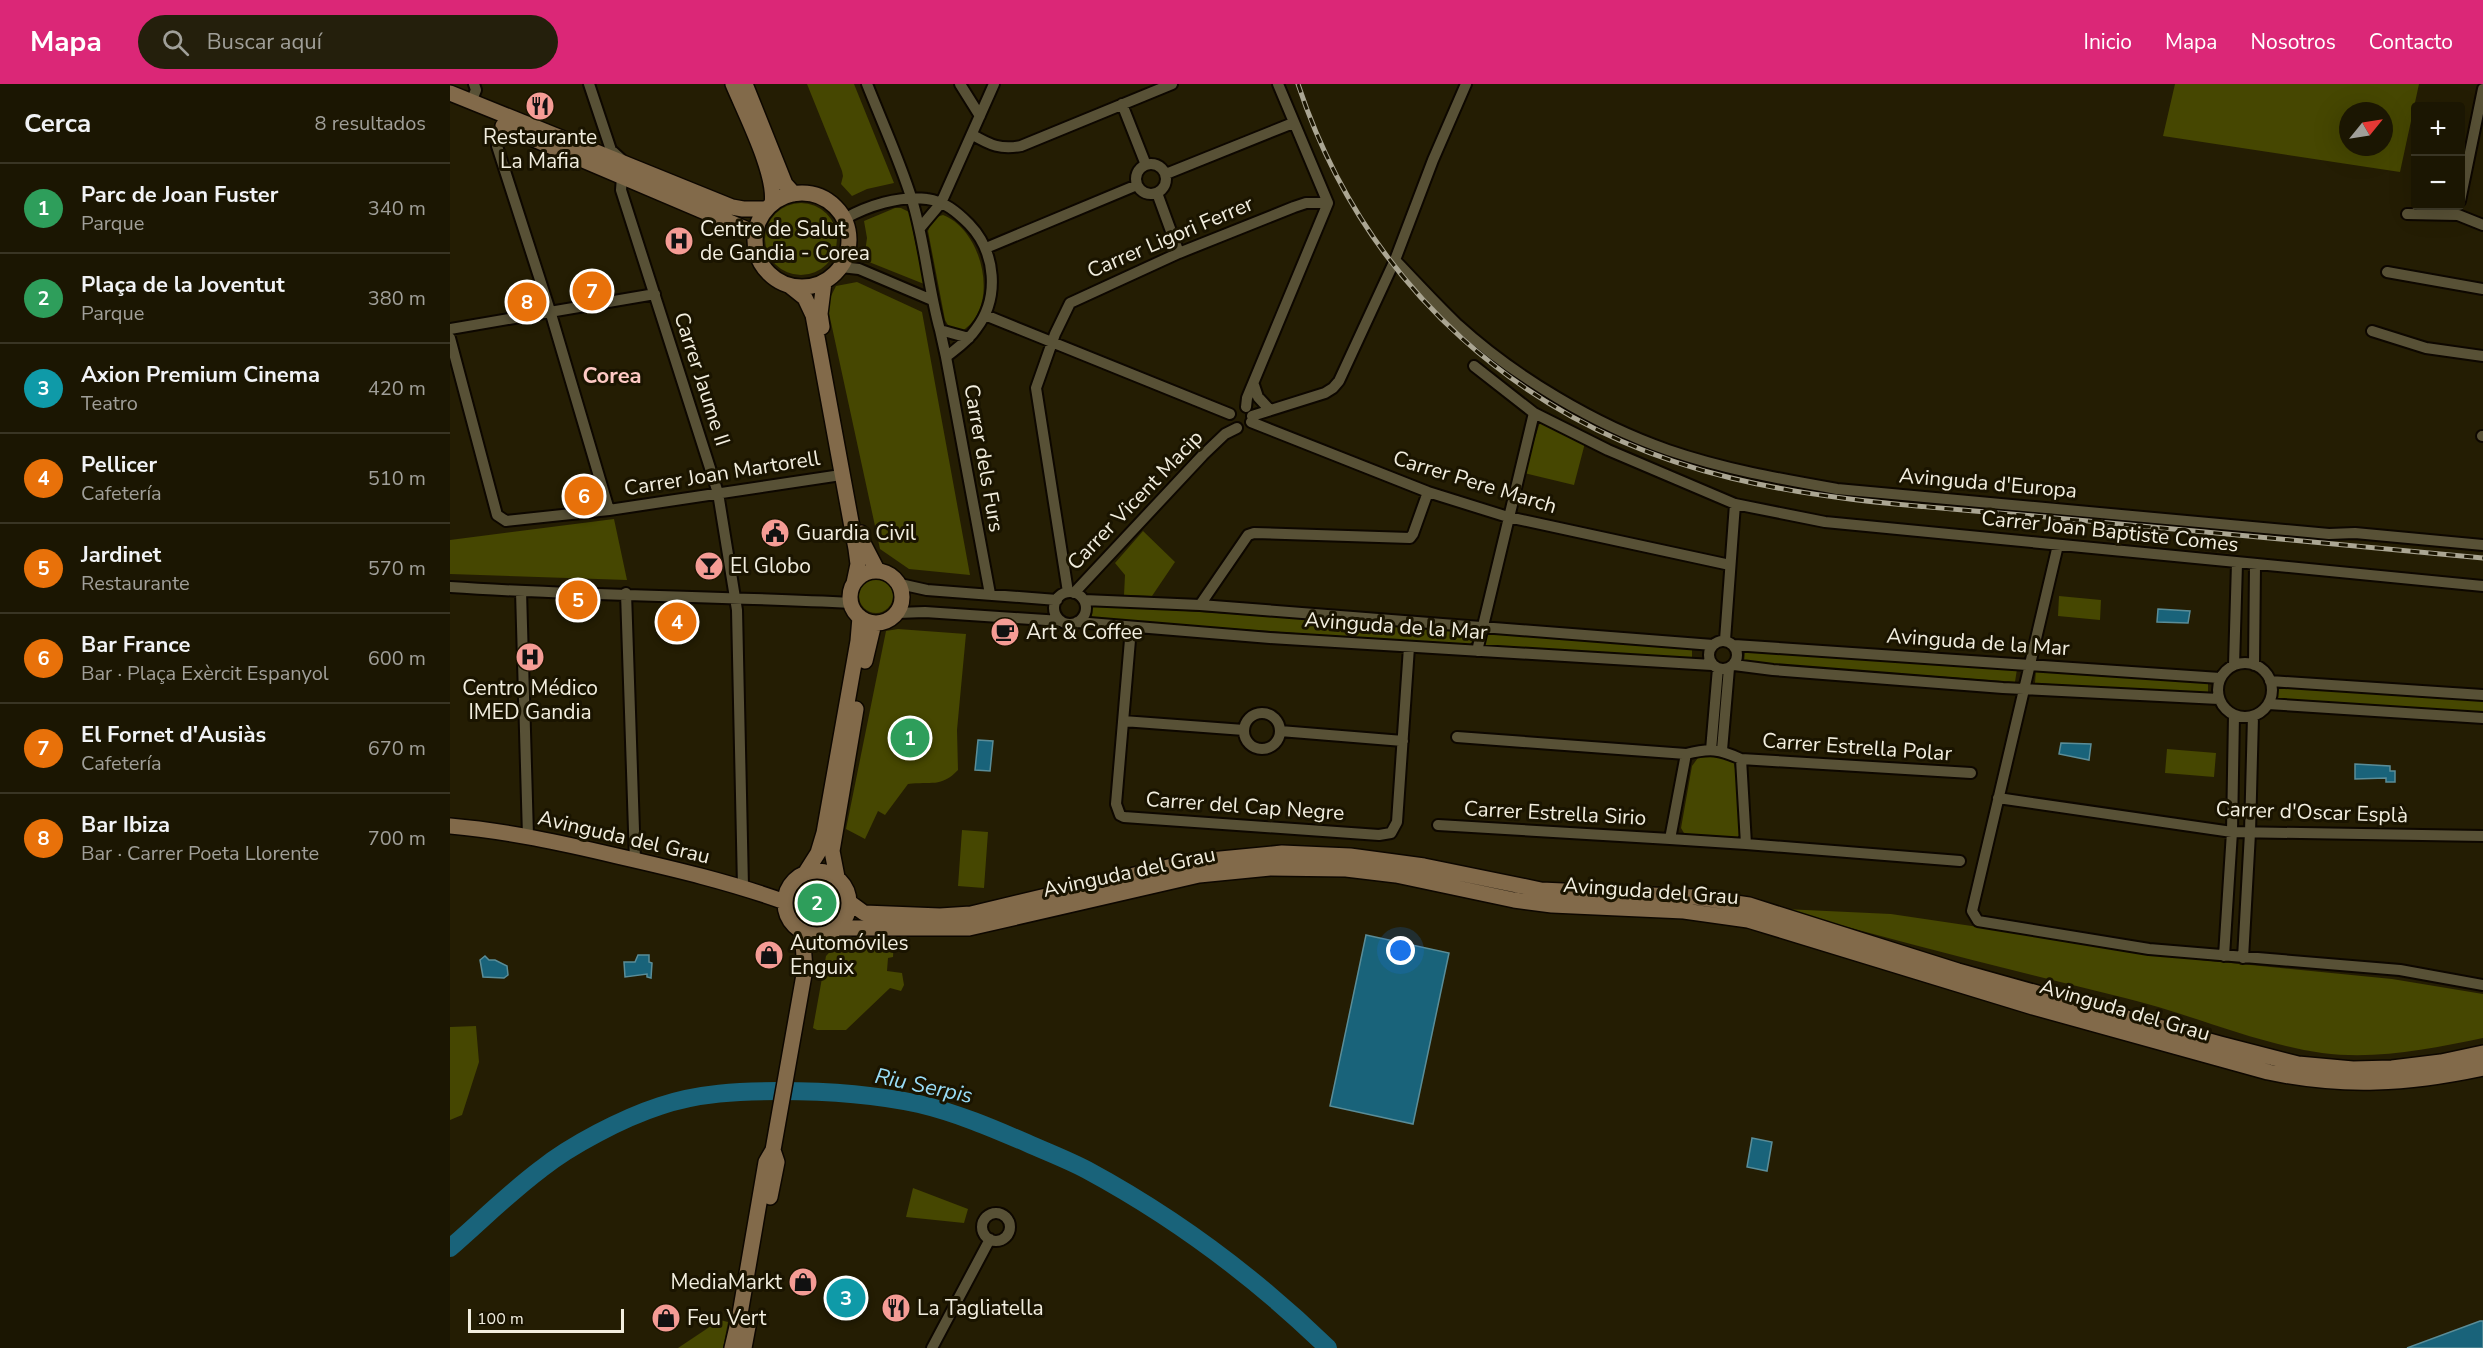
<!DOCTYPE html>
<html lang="es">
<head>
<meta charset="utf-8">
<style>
  body { margin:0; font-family:"Nunito Sans",sans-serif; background:#241f0c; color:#f1f3f6 }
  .controls { position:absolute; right:18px; top:18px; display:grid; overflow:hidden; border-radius:6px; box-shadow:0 6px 24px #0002 }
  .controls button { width:54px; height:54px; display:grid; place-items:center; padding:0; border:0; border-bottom:2px solid #393524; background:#1b1602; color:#f1f3f6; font:30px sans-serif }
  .compass { position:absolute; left:1889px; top:18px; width:54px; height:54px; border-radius:50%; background:#1b1602; box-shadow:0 6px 24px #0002; rotate:60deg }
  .scale { position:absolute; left:18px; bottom:15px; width:156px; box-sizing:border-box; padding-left:6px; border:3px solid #f2eedf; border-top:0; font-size:16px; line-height:21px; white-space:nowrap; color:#f2eedf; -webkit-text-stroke:4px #1a1400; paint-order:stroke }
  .you { position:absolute; left:951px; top:867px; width:21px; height:21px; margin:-15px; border:4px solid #fff; border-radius:50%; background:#1a73e8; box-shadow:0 0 0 9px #1a73e833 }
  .badge { display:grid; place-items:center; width:39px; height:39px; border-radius:50%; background:#db2777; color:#fff; font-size:20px; font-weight:700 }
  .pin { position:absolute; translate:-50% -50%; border:3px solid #fff; box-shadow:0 2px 6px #0006 }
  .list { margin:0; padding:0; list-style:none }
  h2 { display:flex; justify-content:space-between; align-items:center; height:78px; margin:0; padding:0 24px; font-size:26px }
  h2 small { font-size:20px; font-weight:400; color:#a09f99 }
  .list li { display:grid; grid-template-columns:39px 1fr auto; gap:18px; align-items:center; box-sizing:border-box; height:90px; padding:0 24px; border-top:2px solid #393524 }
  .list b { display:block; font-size:22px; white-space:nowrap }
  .list p { margin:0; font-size:20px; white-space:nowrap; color:#a09f99 }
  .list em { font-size:20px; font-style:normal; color:#a09f99 }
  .icon { flex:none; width:33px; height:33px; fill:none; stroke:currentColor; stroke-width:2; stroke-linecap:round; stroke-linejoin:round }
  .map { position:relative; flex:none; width:2033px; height:1264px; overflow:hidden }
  header { display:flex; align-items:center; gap:36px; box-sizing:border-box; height:84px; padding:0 30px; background:#db2777; color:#fff }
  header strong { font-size:28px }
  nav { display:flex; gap:33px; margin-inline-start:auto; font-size:21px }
  .search { width:420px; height:54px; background:#241f0c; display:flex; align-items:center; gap:15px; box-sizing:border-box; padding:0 21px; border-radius:33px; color:#a09f99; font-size:22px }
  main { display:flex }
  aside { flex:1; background:#1b1602 }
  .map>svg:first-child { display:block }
</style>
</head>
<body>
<header>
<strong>Mapa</strong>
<div class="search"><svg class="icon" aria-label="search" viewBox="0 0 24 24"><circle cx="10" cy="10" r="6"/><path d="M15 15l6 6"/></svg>Buscar aquí</div>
<nav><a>Inicio</a><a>Mapa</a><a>Nosotros</a><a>Contacto</a></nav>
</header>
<main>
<aside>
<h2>Cerca<small>8 resultados</small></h2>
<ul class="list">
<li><span class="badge" style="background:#2e9e5b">1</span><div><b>Parc de Joan Fuster</b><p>Parque</p></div><em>340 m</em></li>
<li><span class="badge" style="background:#2e9e5b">2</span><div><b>Plaça de la Joventut</b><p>Parque</p></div><em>380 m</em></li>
<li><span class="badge" style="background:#0f9aa8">3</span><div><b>Axion Premium Cinema</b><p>Teatro</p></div><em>420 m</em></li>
<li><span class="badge" style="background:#e8710a">4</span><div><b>Pellicer</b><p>Cafetería</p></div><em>510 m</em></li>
<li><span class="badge" style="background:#e8710a">5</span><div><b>Jardinet</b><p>Restaurante</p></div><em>570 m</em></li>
<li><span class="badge" style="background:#e8710a">6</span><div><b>Bar France</b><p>Bar · Plaça Exèrcit Espanyol</p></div><em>600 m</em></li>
<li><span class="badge" style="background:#e8710a">7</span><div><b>El Fornet d'Ausiàs</b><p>Cafetería</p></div><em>670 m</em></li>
<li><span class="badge" style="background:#e8710a">8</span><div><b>Bar Ibiza</b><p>Bar · Carrer Poeta Llorente</p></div><em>700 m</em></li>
</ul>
</aside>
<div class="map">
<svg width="2033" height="1264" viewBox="0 0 2033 1264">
  <rect width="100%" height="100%" fill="#241d03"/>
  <path fill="#464701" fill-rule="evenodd" d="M357,0H404L444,99L417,105L402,112L391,100L393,92L392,87Z
    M1725,0H1969L1950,88L1713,52ZM1898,27H1934V63H1898Z
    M315 155a36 36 0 1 1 72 0a36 36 0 1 1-72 0Z
    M445,124H451L459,128L474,200L414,176L417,154L414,137Z
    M493,131C533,146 551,223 512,247L499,243L495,236L478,147L483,134Z
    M407,198L472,228L520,491L459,485L430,465L377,220L386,202Z
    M1090,338L1135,359L1124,401L1074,389Z
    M164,435L177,496L0,490V456Z
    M693,447L725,478L702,512L674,511L675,491L665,479Z
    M409 512a17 17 0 1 1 34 0a17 17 0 1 1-34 0Z
    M1609,512L1651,516L1650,536L1608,532Z
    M641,521L1020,545L1023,550V557L1019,561L644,535L640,529Z
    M448,545L516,550L507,646L508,686C491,704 481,697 458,700L435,731L428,727L415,755L396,745L436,547Z
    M1036,547L1242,562V575L1036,564L1031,561Z
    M1298,567L1567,585L1565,598L1294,578L1295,568Z
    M1586,586L1758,598V610L1585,599Z
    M1823,603L2033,617V629L1823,615Z
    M1717,665L1766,669L1764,693L1715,689Z
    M1268,670L1283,675L1288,699L1291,752L1288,757L1237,754L1231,744L1242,682L1250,671Z
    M512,746L538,748L534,804L508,802Z
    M343 818a24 24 0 1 1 48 0a24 24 0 1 1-48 0Z
    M1334,825L1441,830L1751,876L1942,895L2033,910V954C1980,965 1926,976 1872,969C1804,959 1741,930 1675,914C1561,886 1447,858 1334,825Z
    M400,854L444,855L443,873L438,874L437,887L452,889L454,901L451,907L440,904L396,946H367L363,944L376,872L389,858Z
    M26,942L29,978L12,1031L0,1036V943Z
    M463,1104L518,1125L514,1139L456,1133Z
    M270,1236L278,1238L273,1264H228Z"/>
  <path fill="#19637a" stroke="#5a8d98" stroke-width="1.5" d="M1708,525L1740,527L1738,539L1707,538Z
    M528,656L543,657L540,687L525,686Z
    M1611,659L1641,660L1639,676L1609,670Z
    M1905,680L1940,682V687H1945V698H1936V694L1905,695Z
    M916,851L999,869L963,1040L880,1022Z
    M188,871H199V878L202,879L201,894L197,893V890L175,893L174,878H185Z
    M35,872L39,876H45L57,882L58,891L54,894L33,893L30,876Z
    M1302,1054L1322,1058L1317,1087L1297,1083Z
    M2030,1237H2033V1264H1957Z"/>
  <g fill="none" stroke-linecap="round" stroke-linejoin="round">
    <path stroke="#19637a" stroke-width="18" d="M0,1164C30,1138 59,1109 91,1085C121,1061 173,1034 210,1022C248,1009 290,1007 329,1007C376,1007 423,1010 469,1020C507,1029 542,1044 577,1059C597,1068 618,1076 637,1086C724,1133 807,1195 878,1264"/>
    <g stroke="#0d0700" stroke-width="14">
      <path id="street" d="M139,0L161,66L171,75
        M417,0C432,38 450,77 462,116C475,158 478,203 490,246L519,254
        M510,0L530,32
        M828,0L878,119
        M21,18L26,6L24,0
        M672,20L696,81
        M56,43L48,56L47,62L101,230L159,426
        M523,51C540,61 551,66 571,62L722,0
        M686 95a15 15 0 1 1 30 0a15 15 0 1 1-30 0Z
        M716,90L843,39
        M172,93L171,106L268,409L287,526L293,803
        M707,109L729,169
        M2010,117L2033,5
        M1957,130L2008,131L2033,141
        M394,135C417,122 450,111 477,115C494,117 507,128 519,140C546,168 550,214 526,245C518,257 507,264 496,273L540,510
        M470,144L491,119L544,0
        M536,164L687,101
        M945,176C966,198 986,220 1008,241C1065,293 1146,341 1218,366C1273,385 1330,395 1387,405L1879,450L1905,449L2033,461
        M391,183L409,185L482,216
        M1937,188L2033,205
        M535,231L780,330
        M0,245L205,210
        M490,246L496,273
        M1922,247L1976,264L2033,272
        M0,254L47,431L56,437L159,426L391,391
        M1024,282L1084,329L1158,366L1285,420L1375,438L2033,502
        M804,301L808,313L820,326
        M796,323L797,314L878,119
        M802,332L875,309L883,304L889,297L945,176L983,76L1016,0
        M801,338L978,408L1058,433L1280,481
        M2032,352H2033
        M1608,461L1522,827L1528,837L1699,865L1950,886L2033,901
        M450,500L477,506L607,516
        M0,503C133,512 267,512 401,519
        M71,507L78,752
        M618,508L586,304L605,250L620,219L729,169L844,123L856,119H878
        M604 524a16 16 0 1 1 32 0a16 16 0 1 1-32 0Z
        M176,509L185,776
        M624,509L753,371L775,350L787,344
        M634,516L750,521L1263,561
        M750,521L798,451L804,449L960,454L963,450L978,408
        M447,529L475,528L611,537
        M627,538L820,554L1262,581
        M681,544L666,720L670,731L674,733L929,751L941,749L947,738L959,563
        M1275,556L1285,420
        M1259 571a14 14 0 1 1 28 0a14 14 0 1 1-28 0Z
        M1284,561L1770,594
        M1027,567L1084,329
        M1768 606a27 27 0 1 1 54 0a27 27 0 1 1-54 0Z
        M1284,581L1323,586L1553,604L1769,615
        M1784,581L1787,479
        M1804,581L1805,481
        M1820,597L2033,611
        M1818,620L2033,634
        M794 647a18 18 0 1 1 36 0a18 18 0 1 1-36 0Z
        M673,637L794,646
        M830,647L953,657
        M1007,653L1236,670
        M1261,666L1268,584
        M1272,666L1279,584
        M1291,675L1296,760L1220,755L1236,670C1260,664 1269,665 1291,675L1521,689
        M1548,714L1782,748L2033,752
        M988,741L1220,755
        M1296,760L1510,777
        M1774,872L1782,748L1784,631
        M1793,874L1800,749L1803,632
        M532 1143a14 14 0 1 1 28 0a14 14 0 1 1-28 0Z
        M482,1264L540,1155"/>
    </g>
    <g stroke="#0d0700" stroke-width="18">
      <path id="secondary" d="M283,0C295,29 327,91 322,120
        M295,0L335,100L344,110
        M0,9L282,123L293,125H316
        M53,42L305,149
        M305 156a47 47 0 1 1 94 0a47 47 0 1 1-94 0Z
        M340,202L355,214L363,231L406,465L408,480L404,499
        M372,243L370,230L374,198
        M411,449L413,459L427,486
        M400 513a26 26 0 1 1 52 0a26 26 0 1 1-52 0Z
        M415,577L424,539
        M0,742C57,747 112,759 167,772C224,785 280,798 335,818
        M335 819a32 32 0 1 1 64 0a32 32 0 1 1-64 0Z
        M356,788L368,769L374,749L408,557L410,533
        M387,793L382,767L406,625
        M399,818L414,829L490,832L521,830L739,778L832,769L900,772L974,782L1091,806L1245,813L1299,821L1508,887L1770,960L1848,980L1903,985L1942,984L1991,978L2033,969
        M388,844H519L749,791L820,784L896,785L946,791L1064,816L1102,821L1234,827L1298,836L1583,923L1818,988C1894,1004 1958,1000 2033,984
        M320,1113L327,1078L323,1066
        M282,1264L290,1230L316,1078L323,1066L355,885L352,847
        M294,1264L299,1237"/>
    </g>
    <use href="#street" stroke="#585136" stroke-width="10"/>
    <use href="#secondary" stroke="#826a4a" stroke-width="15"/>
    <g stroke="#aba693" stroke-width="5">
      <path id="rail" d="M848,0C915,203 1073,343 1281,394C1383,419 1490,423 1595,433C1741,447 1887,460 2033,474"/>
    </g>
    <use href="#rail" stroke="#1a1400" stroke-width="3" stroke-dasharray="9" stroke-linecap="butt"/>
  </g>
  <defs>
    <g id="restaurant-disc" transform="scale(1.5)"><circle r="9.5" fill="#f59c95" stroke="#1a1400"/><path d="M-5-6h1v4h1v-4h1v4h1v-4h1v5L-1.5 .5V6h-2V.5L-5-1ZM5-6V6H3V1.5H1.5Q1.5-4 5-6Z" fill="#111"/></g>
    <g id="hospital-disc" transform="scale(1.5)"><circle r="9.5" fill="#f59c95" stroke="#1a1400"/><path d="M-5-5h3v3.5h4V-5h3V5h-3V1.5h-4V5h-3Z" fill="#111"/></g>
    <g id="civic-disc" transform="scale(1.5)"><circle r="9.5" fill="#f59c95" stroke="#1a1400"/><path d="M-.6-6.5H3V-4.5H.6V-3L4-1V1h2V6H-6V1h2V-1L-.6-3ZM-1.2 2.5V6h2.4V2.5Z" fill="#111"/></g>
    <g id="bar-disc" transform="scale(1.5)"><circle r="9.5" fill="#f59c95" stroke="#1a1400"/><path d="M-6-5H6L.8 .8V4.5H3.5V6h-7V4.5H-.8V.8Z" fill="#111"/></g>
    <g id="cafe-disc" transform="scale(1.5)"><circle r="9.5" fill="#f59c95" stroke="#1a1400"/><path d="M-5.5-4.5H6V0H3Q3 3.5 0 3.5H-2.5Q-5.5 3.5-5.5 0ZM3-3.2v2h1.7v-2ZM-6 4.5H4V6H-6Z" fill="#111"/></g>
    <g id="shop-disc" transform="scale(1.5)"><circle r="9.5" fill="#f59c95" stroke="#1a1400"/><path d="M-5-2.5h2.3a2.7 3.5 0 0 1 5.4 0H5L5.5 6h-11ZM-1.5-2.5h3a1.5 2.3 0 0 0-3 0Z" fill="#111"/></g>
  </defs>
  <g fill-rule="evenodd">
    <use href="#restaurant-disc" x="90" y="22"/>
    <use href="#hospital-disc" x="229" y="157"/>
    <use href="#civic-disc" x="325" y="449"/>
    <use href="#bar-disc" x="259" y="482"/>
    <use href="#cafe-disc" x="555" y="548"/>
    <use href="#hospital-disc" x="80" y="573"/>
    <use href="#shop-disc" x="319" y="871"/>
    <use href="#shop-disc" x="353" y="1198"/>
    <use href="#restaurant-disc" x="446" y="1224"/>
    <use href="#shop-disc" x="216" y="1234"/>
  </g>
  <g text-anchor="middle" stroke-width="6" stroke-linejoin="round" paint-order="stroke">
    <g font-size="21" fill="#f2eedf" stroke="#1a1400" text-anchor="start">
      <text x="90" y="60" text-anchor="middle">Restaurante<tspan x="90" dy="24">La Mafia</tspan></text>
      <text x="250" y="152">Centre de Salut<tspan x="250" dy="24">de Gandia - Corea</tspan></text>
      <text x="346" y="456">Guardia Civil</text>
      <text x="280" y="489">El Globo</text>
      <text x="576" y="555">Art &amp; Coffee</text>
      <text x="80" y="611" text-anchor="middle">Centro Médico<tspan x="80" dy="24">IMED Gandia</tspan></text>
      <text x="340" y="866">Automóviles<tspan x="340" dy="24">Enguix</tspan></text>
      <text x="332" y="1205" text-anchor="end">MediaMarkt</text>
      <text x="467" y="1231">La Tagliatella</text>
      <text x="237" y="1241">Feu Vert</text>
    </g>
    <g font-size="21" fill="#f2eedf" stroke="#1a1400">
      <text transform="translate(720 153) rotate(-23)" y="7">Carrer Ligori Ferrer</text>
      <text transform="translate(252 295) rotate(72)" y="7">Carrer Jaume II</text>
      <text transform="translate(534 374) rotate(80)" y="7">Carrer dels Furs</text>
      <text transform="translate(272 389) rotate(-9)" y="7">Carrer Joan Martorell</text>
      <text transform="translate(1025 398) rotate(17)" y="7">Carrer Pere March</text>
      <text transform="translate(1538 399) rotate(5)" y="7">Avinguda d'Europa</text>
      <text transform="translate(685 416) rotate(-46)" y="7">Carrer Vicent Macip</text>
      <text transform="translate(1660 447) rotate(6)" y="7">Carrer Joan Baptiste Comes</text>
      <text transform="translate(946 542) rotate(4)" y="7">Avinguda de la Mar</text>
      <text transform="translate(1528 558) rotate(4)" y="7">Avinguda de la Mar</text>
      <text transform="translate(1407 663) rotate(4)" y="7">Carrer Estrella Polar</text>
      <text transform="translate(795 722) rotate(4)" y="7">Carrer del Cap Negre</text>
      <text transform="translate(1862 728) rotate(2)" y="7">Carrer d'Oscar Esplà</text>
      <text transform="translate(1105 729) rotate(3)" y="7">Carrer Estrella Sirio</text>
      <text transform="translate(174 753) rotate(13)" y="7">Avinguda del Grau</text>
      <text transform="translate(679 788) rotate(-12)" y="7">Avinguda del Grau</text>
      <text transform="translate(1201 807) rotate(4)" y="7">Avinguda del Grau</text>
      <text transform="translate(1675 926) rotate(16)" y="7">Avinguda del Grau</text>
    </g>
    <g font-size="22" font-weight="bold" fill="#fecac5" stroke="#1a1400">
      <text x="162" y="299">Corea</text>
    </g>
    <g font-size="22" font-style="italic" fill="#99ddf7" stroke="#1a1400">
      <text transform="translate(474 1001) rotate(12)" y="8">Riu Serpis</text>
    </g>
  </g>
</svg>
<div class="controls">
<button>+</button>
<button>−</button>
</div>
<svg class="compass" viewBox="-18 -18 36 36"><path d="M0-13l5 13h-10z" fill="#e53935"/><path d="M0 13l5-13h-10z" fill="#a09f99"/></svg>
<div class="scale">100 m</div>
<div class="you"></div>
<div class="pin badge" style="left:460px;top:654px;background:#2e9e5b">1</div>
<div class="pin badge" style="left:367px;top:819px;background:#2e9e5b">2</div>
<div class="pin badge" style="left:396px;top:1214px;background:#0f9aa8">3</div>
<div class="pin badge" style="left:227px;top:538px;background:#e8710a">4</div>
<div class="pin badge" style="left:128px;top:516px;background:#e8710a">5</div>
<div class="pin badge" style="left:134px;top:412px;background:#e8710a">6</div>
<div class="pin badge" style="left:142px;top:207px;background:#e8710a">7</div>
<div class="pin badge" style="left:77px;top:218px;background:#e8710a">8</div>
</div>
</main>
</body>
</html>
